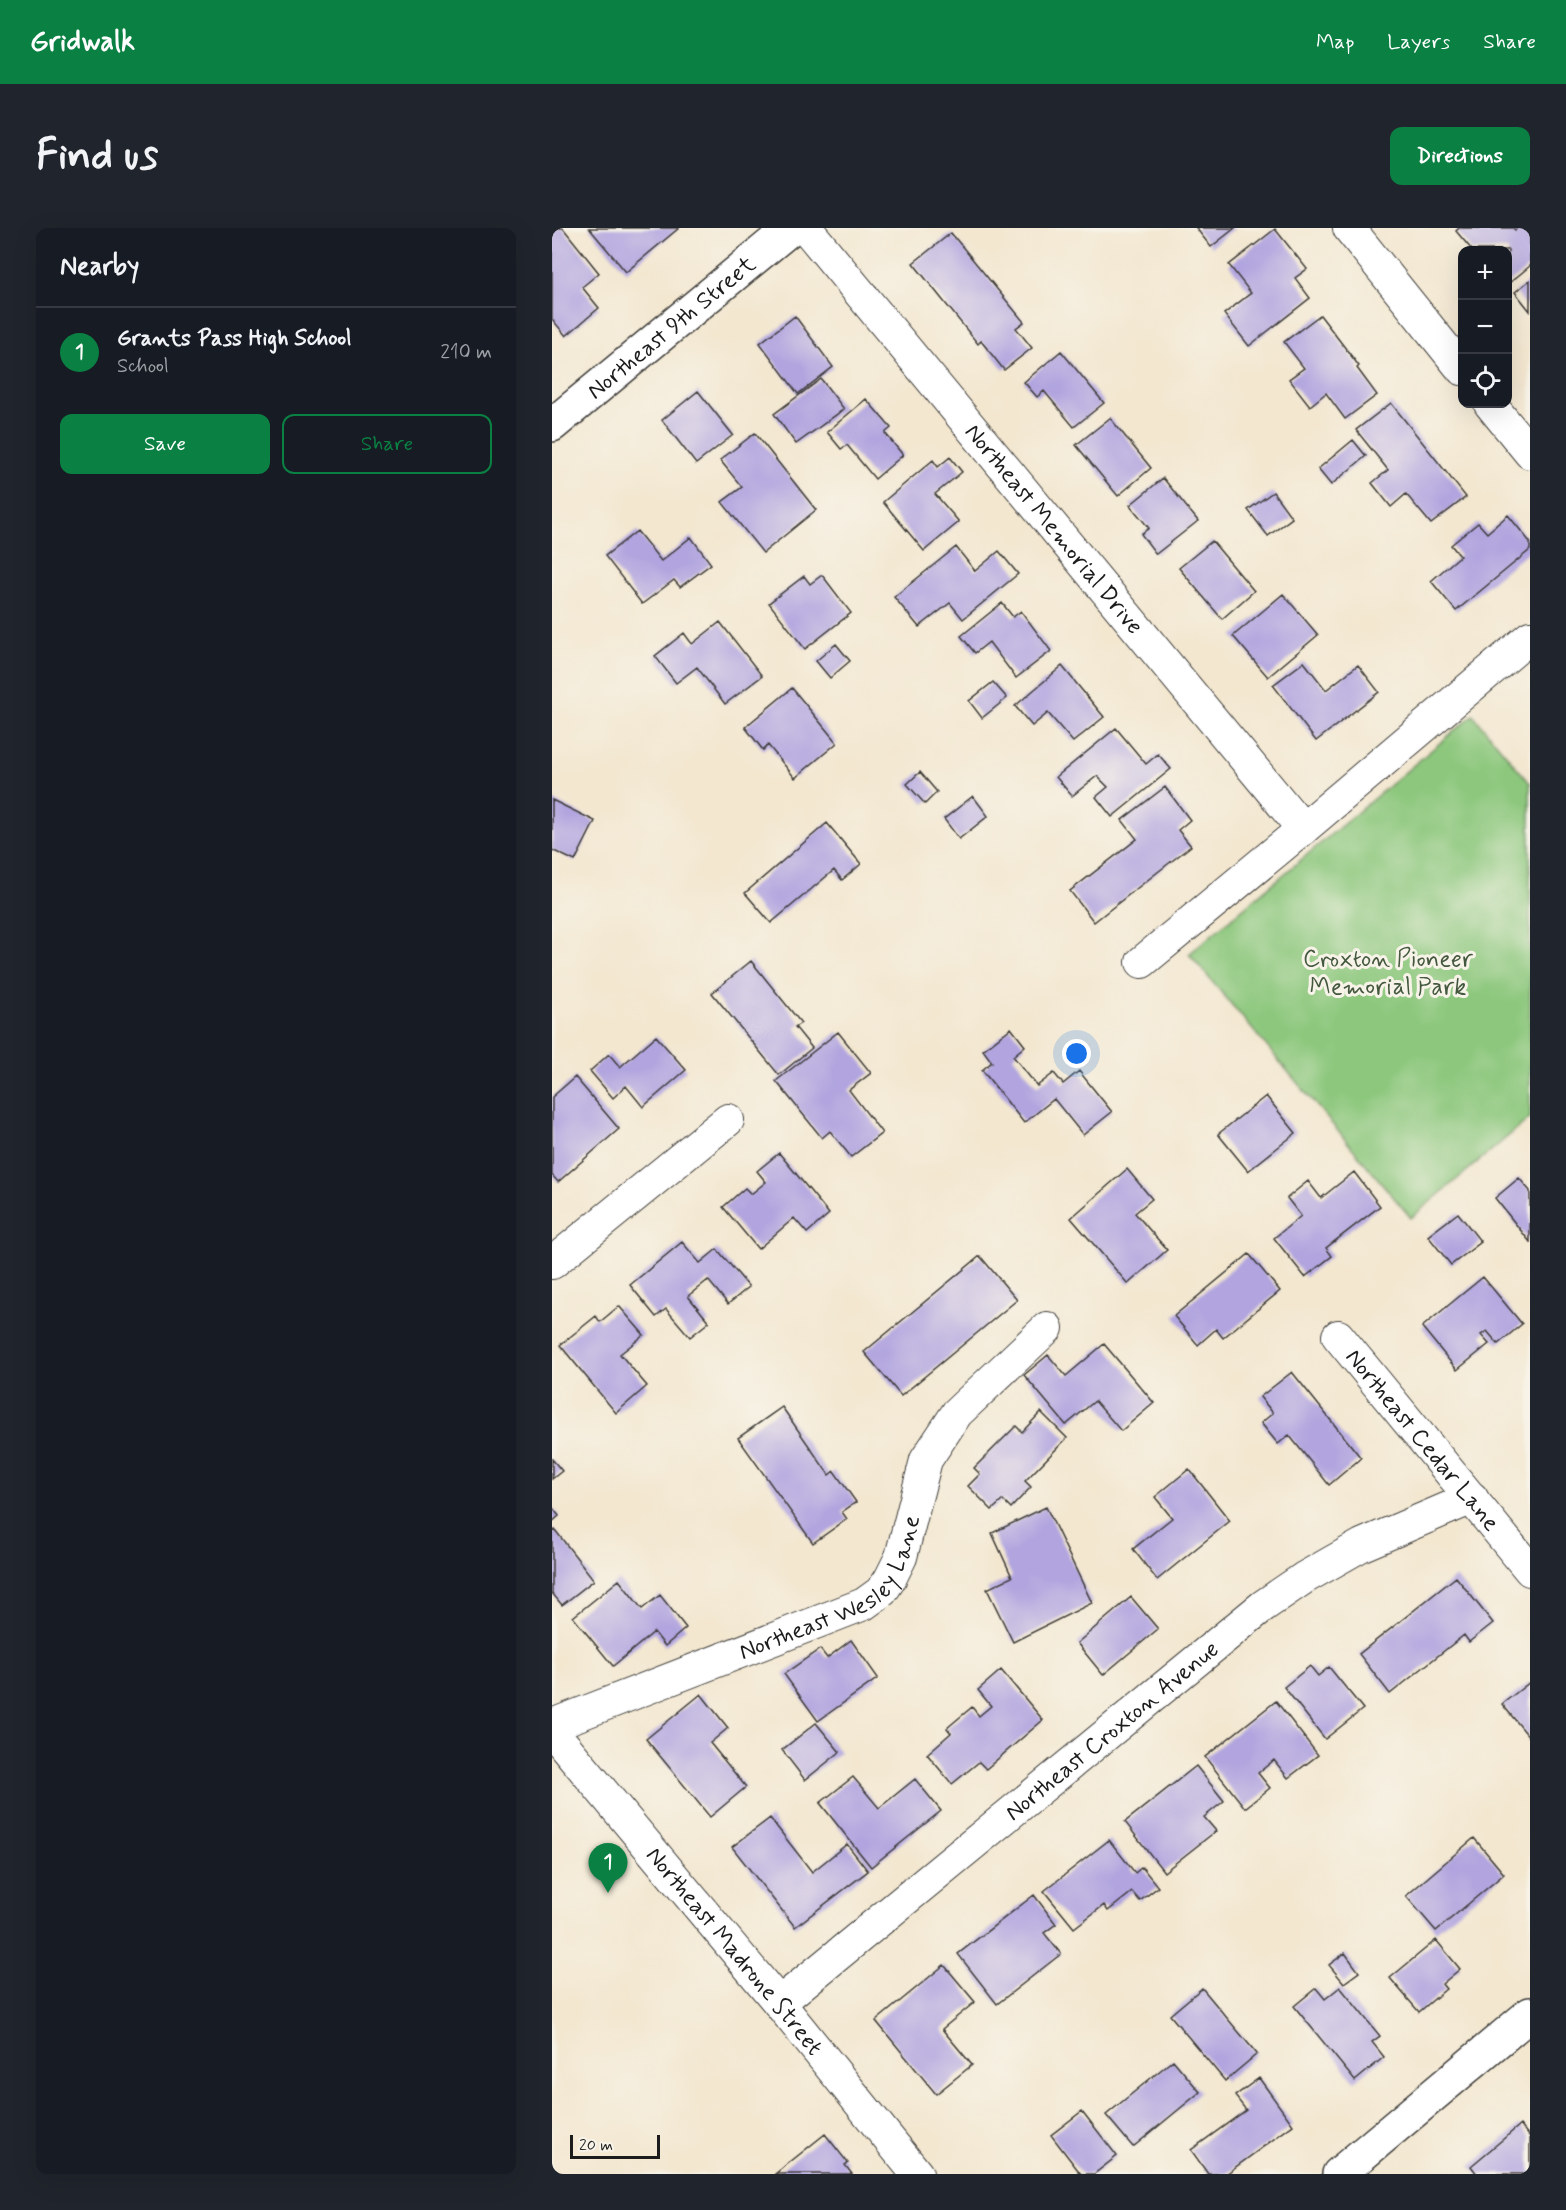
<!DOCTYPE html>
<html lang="en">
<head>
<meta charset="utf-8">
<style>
  body { margin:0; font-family:Mynerve,sans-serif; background:#20242c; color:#f1f3f6 }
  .controls { position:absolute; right:18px; top:18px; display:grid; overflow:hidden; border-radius:12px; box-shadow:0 6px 24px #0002 }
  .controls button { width:54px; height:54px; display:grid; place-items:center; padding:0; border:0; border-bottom:2px solid #363941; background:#171b24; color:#f1f3f6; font:30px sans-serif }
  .scale { position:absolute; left:18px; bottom:15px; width:90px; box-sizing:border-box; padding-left:6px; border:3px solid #1c1c1c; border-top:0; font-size:16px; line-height:21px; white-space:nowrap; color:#1c1c1c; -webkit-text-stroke:4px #f7f3e8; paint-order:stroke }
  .you { position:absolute; left:525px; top:826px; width:21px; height:21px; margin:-15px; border:4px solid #fff; border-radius:50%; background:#1a73e8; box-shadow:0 0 0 9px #1a73e833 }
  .badge { display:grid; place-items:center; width:39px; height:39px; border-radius:50%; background:#0b8043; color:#fff; font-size:20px; font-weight:700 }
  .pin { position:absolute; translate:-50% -50px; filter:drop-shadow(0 2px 3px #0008) }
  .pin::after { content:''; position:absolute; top:32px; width:21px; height:18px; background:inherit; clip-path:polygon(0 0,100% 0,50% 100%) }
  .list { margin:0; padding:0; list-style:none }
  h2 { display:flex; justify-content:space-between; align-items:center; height:78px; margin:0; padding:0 24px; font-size:26px }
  h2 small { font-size:20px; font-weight:400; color:#9ea1a6 }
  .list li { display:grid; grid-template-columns:39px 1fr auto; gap:18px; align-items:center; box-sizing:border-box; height:90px; padding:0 24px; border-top:2px solid #363941 }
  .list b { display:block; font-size:22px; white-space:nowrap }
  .list p { margin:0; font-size:20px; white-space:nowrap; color:#9ea1a6 }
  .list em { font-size:20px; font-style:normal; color:#9ea1a6 }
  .actions { display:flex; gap:12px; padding:18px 24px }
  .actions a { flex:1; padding:14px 0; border:2px solid #0b8043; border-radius:12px; text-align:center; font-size:21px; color:#0b8043 }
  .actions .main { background:#0b8043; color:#fff }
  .icon { flex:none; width:33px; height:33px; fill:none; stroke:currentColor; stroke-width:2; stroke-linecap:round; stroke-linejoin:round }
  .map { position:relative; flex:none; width:978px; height:1946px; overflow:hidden; border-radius:12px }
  header { display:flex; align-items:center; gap:36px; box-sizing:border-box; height:84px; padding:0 30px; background:#0b8043; color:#fff }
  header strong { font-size:28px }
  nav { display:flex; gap:33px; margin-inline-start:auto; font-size:21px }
  .intro { display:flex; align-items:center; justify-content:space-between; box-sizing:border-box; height:144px; padding:0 36px }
  h1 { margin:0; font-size:42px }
  .button { padding:15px 27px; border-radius:12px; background:#0b8043; color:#fff; font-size:21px; font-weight:700 }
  main { display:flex; gap:36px; padding:0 36px }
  aside { flex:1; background:#171b24; border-radius:12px; box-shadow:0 6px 24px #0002 }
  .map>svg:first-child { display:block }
</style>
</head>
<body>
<header>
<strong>Gridwalk</strong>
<nav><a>Map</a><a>Layers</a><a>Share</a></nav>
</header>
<div class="intro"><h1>Find us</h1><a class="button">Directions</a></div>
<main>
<aside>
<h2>Nearby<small></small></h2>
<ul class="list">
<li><span class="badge">1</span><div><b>Grants Pass High School</b><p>School</p></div><em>210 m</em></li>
</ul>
<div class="actions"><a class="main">Save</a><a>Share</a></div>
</aside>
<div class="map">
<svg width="978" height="1946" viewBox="0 0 978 1946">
  <rect width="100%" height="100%" fill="#f7f3e8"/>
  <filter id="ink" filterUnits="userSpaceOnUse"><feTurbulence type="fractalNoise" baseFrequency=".0167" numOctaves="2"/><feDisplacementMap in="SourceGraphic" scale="12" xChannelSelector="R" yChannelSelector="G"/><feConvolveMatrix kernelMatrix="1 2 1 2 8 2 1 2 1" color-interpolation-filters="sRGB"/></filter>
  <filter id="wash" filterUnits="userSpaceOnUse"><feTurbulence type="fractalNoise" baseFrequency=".008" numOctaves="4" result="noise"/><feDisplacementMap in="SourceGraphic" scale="24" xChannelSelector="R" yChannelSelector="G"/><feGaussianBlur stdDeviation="1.35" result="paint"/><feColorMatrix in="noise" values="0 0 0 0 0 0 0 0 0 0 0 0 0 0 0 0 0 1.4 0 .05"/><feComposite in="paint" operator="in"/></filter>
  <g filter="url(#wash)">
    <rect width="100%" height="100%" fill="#f3e7d0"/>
    <path fill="#8cc77d" stroke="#54724c" stroke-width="1.5" d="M921,487L978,555V890L859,990L637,726Z"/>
    <g id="blocks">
      <path fill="#b1a4df" d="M0,0H11L47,45L30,59L47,80L14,108L0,91Z
        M37,0H127L74,44Z
        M644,0H683L659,19Z
        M907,0H961L963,2L965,0H978V38L956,56V22H920L904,3Z
        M723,1L755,41L743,50L758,70L697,118L672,86L699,65L677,37Z
        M399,5L472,94L464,100L480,120L452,142L429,113L426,116L361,35Z
        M978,52V83L963,64Z
        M768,87L807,138L805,140L825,167L793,191L774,165L758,178L737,151L752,140L732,114Z
        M243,88L281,139L246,166L208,115Z
        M509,123L552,175L522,199L492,163L485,169L472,154Z
        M269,151L292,181L244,216L222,186Z
        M146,163L181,207L144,236L110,192Z
        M314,171L339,200L333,205L351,227L323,251L295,217L289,221L275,204Z
        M839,175L914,269L879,296L854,266L839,279L820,255L836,242L804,202Z
        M558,190L599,240L566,268L524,217Z
        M203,205L264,282L211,325L170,274L190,259L168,232Z
        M801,212L814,228L779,257L766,241Z
        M398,229L410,244L383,266L407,294L372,323L331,274L381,232L386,239Z
        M611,250L646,293L604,326L589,306L597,300L578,277Z
        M721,264L740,290L716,308L696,282Z
        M956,287L978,314V322L904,383L879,353L908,328L899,317L926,295L935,305Z
        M85,303L109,333L139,309L159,336L128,359L122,352L90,376L53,328Z
        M660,313L702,363L670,391L627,340Z
        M404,319L423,343L447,323L466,346L411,391L398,375L367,399L342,369Z
        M270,347L299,385L253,421L217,375L252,348L258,356Z
        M731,366L766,407L716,449L681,408Z
        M450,375L461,389L469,383L499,423L464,450L437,414L423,425L409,408Z
        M168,394L210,448L173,476L145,439L124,455L103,428L132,405L140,416Z
        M284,416L298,433L278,450L264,433Z
        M752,434L774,462L806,437L827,464L764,513L721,457Z
        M510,438L552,489L521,514L496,485L480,498L463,478Z
        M441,454L455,470L430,490L417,473Z
        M240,460L285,515L243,550L216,517L211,522L193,499Z
        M564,500L594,536L606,526L619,541L560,589L544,569L556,559L545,548L520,568L504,549Z
        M368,544L385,564L373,576L355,556Z
        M613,559L638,592L626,602L639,618L542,694L518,663L585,611L570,592Z
        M421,568L436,588L407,611L392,591Z
        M0,572L43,593L23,633L0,622Z
        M275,595L309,636L290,652L282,642L219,695L193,665Z
        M199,733L249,795L243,799L260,820L227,847L160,765Z
        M459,800L473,818L461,828L485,858L502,845L511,856L527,843L560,884L531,907L502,871L472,895L430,842L440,834L431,822Z
        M286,804L319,845L297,862L330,905L299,929L278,903L270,910L224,853Z
        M104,808L134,842L91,879L74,858L61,870L38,843L57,826L68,839Z
        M23,849L67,901L6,954L0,947V869Z
        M714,868L744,905L696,943L666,906Z
        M227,925L277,986L255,1005L242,990L206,1021L171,979L193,960L199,966L214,954L205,943Z
        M575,941L600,971L583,985L615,1022L576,1056L519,990Z
        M802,944L828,978L774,1020L780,1028L753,1049L722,1010L749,988L735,970L756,953L769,970Z
        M967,950L978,963V1014L943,970Z
        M906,985L929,1014L899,1037L876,1008Z
        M130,1014L148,1035L165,1021L197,1059L176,1076L156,1052L136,1068L157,1094L138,1109L114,1081L104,1089L78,1057Z
        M697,1026L728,1063L671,1110L664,1101L646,1117L622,1088Z
        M428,1028L465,1072L349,1168L312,1124Z
        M931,1049L970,1096L946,1116L935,1103L929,1107L937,1116L905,1142L870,1099Z
        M67,1078L92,1107L68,1126L95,1158L64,1185L8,1117L44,1088L48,1094Z
        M552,1116L602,1175L569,1203L543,1173L514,1197L472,1147L496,1127L514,1148Z
        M740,1144L809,1230L777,1257L737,1207L726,1216L709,1195L721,1185L708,1169Z
        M230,1179L277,1247L282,1243L304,1274L290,1284L295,1291L261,1315L186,1210Z
        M489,1184L515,1210L473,1253L479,1259L459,1280L451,1272L440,1282L416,1258L428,1246L422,1240L464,1198L470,1204Z
        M0,1231L10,1243L0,1251Z
        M637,1241L678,1293L605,1352L581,1321L620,1290L603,1269Z
        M0,1279L7,1288L0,1294Z
        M494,1279L540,1375L461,1414L435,1361L460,1349L440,1305Z
        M3,1302L42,1352L10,1377L0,1365V1305Z
        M904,1349L941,1395L917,1414L912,1407L838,1466L807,1426Z
        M67,1352L90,1381L108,1367L134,1400L113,1418L102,1404L61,1438L21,1389Z
        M579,1369L606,1401L551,1447L525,1415Z
        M299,1412L326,1450L266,1493L232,1446L268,1421L275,1430Z
        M758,1438L766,1448L777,1439L811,1481L773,1511L732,1459Z
        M449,1442L491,1492L434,1541L427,1534L400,1556L375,1526L399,1505L395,1500L420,1479L427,1488L439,1478L426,1462Z
        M978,1454V1510L950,1476Z
        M149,1466L176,1500L158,1515L194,1559L158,1589L94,1511Z
        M724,1473L766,1527L736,1550L722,1532L706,1545L718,1560L693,1580L653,1529Z
        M264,1495L288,1524L253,1552L230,1522Z
        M644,1538L672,1573L652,1589L664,1603L612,1644L573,1594Z
        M301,1549L327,1580L363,1551L389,1583L319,1639L268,1575Z
        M218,1590L260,1644L295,1616L316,1643L243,1699L180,1619Z
        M922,1610L952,1646L884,1703L854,1668Z
        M557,1612L583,1645L590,1639L606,1659L588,1673L580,1664L556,1683L552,1677L522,1700L492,1663Z
        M482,1667L504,1696L492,1705L509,1726L445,1776L406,1726Z
        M884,1712L908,1741L890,1756L894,1761L867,1784L838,1750Z
        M793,1725L807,1744L792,1755L777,1737Z
        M392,1737L423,1774L390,1801L420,1837L384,1866L324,1793Z
        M788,1759L828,1808L820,1814L832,1829L803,1853L742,1778L764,1760L773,1771Z
        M650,1760L705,1826L673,1853L618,1787Z
        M621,1832L648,1864L581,1919L554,1887Z
        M707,1850L741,1897L674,1946H656L639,1922L694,1882L683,1868Z
        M530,1883L565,1928L542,1946H529L499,1907Z
        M968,1897L978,1909V1946H925L919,1938Z
        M273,1906L296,1935L293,1937L300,1946H223Z"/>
    </g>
  </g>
  <g filter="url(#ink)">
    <use href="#blocks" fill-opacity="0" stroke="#3c3a37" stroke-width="1.5"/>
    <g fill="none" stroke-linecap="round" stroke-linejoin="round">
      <g stroke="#3c3a37" stroke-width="34">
        <g id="street">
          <path id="s1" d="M254,0L751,601"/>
          <path d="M797,0L910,141"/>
          <path d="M938,176L978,225"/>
          <path d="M590,734L751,601L978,409"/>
          <path d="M0,1035L176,892"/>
          <path id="s2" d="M786,1108L978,1342"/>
          <path id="s3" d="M0,1497L312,1376L330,1363L338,1351L349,1329L374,1232L405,1185L495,1100"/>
          <path id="s4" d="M0,1503L227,1775L365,1946"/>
          <path id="s5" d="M227,1775L711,1378L752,1350L810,1317L920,1270"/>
        </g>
      </g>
      <g stroke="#3c3a37" stroke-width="36">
        <g id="secondary">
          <path id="s6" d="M0,197L239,0"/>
          <path d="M787,1946L978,1786"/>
        </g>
      </g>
      <use href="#street" stroke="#fff" stroke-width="32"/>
      <use href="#secondary" stroke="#fff" stroke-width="33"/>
    </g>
  </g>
  <g text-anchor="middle" stroke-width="6" stroke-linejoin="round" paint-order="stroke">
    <g font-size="24" fill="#1c1c1c" stroke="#f7f3e8">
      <text dy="8" stroke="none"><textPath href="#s6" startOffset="154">Northeast 9th Street</textPath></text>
      <text dy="8" stroke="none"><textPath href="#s1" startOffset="390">Northeast Memorial Drive</textPath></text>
      <text dy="8" stroke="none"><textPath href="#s2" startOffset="134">Northeast Cedar Lane</textPath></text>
      <text dy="8" stroke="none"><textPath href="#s3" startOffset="320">Northeast Wesley Lane</textPath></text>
      <text dy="8" stroke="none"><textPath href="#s5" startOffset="430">Northeast Croxton Avenue</textPath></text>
      <text dy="8" stroke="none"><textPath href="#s4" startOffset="286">Northeast Madrone Street</textPath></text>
    </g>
    <g font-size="24" fill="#43583e" stroke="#f7f3e8">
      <text x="836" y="738">Croxton Pioneer<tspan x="836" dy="28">Memorial Park</tspan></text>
    </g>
  </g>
</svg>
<div class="controls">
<button>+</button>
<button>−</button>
<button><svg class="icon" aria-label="locate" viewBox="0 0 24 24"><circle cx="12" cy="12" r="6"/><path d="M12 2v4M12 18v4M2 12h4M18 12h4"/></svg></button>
</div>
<div class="scale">20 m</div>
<div class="you"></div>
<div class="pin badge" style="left:56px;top:1665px">1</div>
</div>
</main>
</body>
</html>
